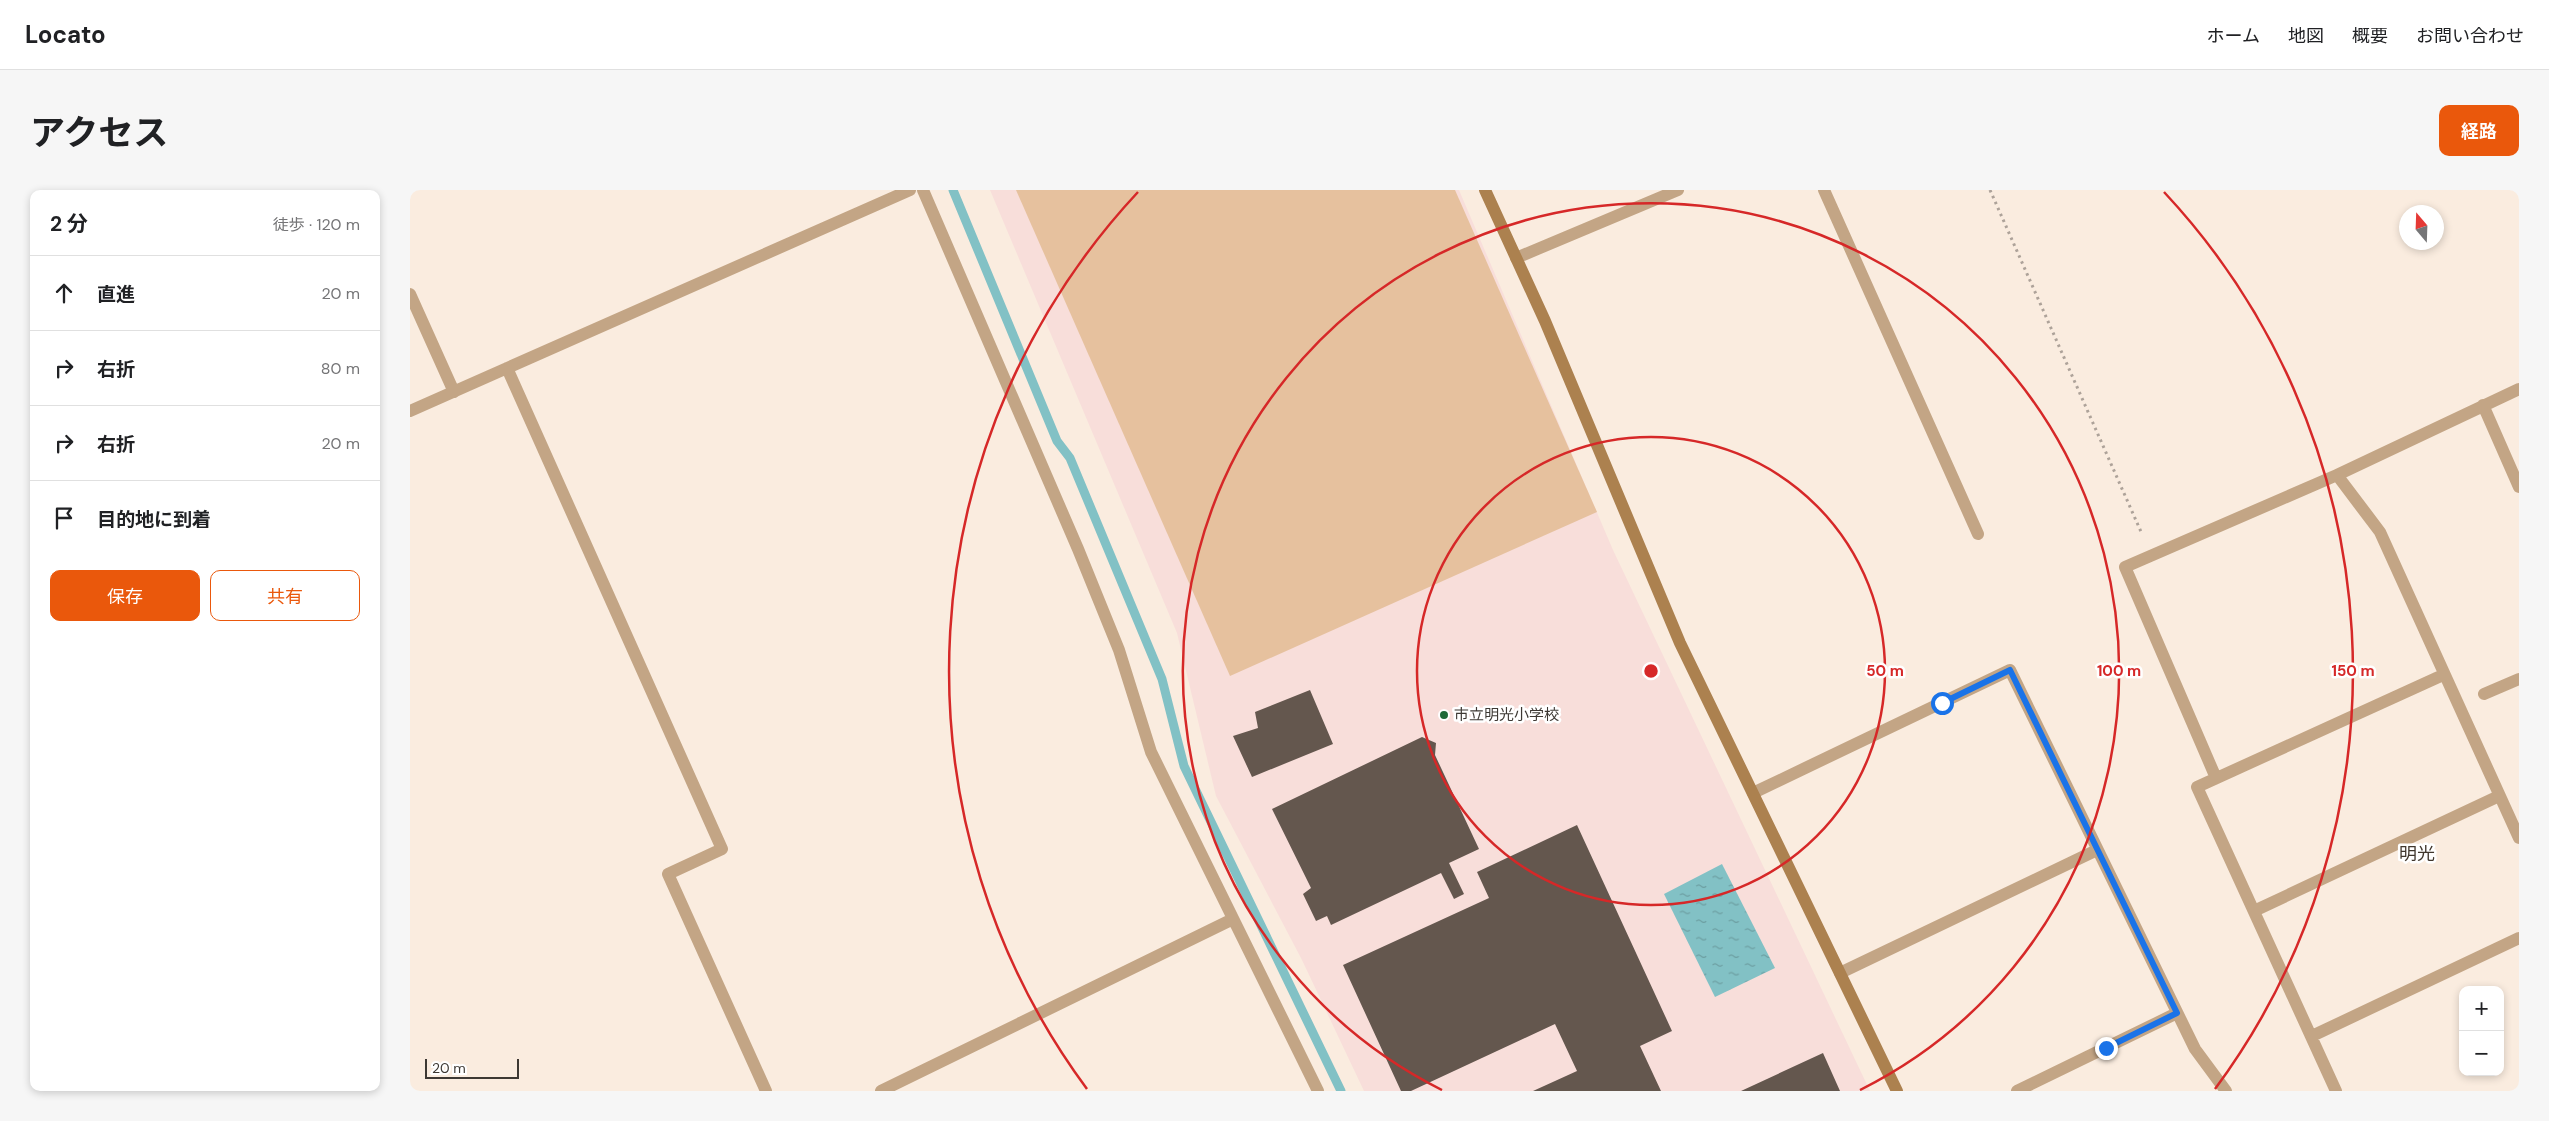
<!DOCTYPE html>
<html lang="ja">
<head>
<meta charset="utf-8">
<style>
  body { margin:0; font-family:"DM Sans","Noto Sans JP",sans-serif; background:#f6f6f6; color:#202124 }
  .controls { position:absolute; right:15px; bottom:15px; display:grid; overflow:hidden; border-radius:10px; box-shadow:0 2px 8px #0003 }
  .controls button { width:45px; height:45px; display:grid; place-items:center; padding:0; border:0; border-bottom:1px solid #e0e0e0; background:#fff; color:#202124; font:25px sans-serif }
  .compass { position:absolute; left:1989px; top:15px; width:45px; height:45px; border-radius:50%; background:#fff; box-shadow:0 2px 8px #0003; rotate:341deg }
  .scale { position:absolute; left:15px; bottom:12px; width:94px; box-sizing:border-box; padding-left:5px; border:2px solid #3d3833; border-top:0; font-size:14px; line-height:18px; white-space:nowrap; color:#3d3833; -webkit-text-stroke:4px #fff; paint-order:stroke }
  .stop { position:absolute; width:15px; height:15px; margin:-11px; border:4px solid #1a73e8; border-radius:50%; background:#fff }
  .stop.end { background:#1a73e8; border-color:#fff; box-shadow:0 1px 5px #0008 }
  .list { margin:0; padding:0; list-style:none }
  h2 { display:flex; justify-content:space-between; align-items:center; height:65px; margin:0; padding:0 20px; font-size:21px }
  h2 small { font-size:16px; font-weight:400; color:#757577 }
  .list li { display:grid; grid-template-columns:32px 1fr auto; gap:15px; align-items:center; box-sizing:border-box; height:75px; padding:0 20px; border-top:1px solid #e0e0e0 }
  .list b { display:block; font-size:19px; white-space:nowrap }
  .list em { font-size:16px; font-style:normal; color:#757577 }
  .actions { display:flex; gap:10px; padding:15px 20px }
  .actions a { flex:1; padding:11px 0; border:1px solid #ea580c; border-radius:10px; text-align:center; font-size:18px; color:#ea580c }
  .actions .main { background:#ea580c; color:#fff }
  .icon { flex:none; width:28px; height:28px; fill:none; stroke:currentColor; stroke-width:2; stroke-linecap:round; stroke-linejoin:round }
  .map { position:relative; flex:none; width:2109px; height:901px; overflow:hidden; border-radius:10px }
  header { display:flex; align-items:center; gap:30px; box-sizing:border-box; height:70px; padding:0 25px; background:#fff; border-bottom:1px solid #e0e0e0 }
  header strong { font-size:24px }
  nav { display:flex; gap:28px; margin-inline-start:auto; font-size:18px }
  .intro { display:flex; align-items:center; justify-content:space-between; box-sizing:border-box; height:120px; padding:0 30px }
  h1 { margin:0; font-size:35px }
  .button { padding:12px 22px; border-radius:10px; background:#ea580c; color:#fff; font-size:18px; font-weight:700 }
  main { display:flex; gap:30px; padding:0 30px }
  aside { flex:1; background:#fff; border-radius:10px; box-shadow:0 2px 8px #0003 }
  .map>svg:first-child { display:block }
</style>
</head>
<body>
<header>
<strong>Locato</strong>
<nav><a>ホーム</a><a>地図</a><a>概要</a><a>お問い合わせ</a></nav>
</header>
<div class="intro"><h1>アクセス</h1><a class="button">経路</a></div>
<main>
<aside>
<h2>2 分<small>徒歩 · 120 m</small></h2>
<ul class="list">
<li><svg class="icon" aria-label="ahead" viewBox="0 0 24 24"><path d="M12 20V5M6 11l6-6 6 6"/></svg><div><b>直進</b></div><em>20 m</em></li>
<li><svg class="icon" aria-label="right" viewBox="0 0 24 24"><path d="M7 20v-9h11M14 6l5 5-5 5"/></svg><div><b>右折</b></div><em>80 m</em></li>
<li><svg class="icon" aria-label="right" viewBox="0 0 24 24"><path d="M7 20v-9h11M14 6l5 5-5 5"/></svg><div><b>右折</b></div><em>20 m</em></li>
<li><svg class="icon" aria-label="arrive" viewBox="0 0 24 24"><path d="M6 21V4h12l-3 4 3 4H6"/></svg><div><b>目的地に到着</b></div></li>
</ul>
<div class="actions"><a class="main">保存</a><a>共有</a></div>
</aside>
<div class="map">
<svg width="2109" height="901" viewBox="0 0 2109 901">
  <defs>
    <pattern id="water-ripples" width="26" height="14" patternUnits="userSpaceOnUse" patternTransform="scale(1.25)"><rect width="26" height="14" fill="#82c1c5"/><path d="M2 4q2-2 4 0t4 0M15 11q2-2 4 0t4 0" fill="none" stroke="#6c9ea1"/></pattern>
  </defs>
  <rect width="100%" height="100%" fill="#faecdf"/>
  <path fill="#f8deda" d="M580,0H1049L1203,360L1460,901H954L892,770L806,606L767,443Z"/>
  <path fill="#e6c19e" d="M606,0H1045L1187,322L820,486Z"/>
  <path fill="url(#water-ripples)" d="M1312,674L1365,778L1305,807L1254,704Z"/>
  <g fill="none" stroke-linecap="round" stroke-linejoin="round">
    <path stroke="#82c1c5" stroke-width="9" d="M543,0L647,251L660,268L752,489L774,576L931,901"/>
  </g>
  <path fill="#64574e" d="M900,500L923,554L842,587L823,546L848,538L845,522Z
    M1012,547L1026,553L1025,565L1069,659L1039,673L1054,704L1044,709L1031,683L921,735L917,726L906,731L893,704L901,698L862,619Z
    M1167,635L1262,841L1230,856L1251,901H1123L1167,881L1145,834L1001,901H991L933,775L1079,708L1067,682Z
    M1413,863L1430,901H1331Z"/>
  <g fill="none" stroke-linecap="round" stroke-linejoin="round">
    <path stroke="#ada299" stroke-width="3" stroke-dasharray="2.5 4" stroke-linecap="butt" d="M1580,0L1732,344"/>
    <path stroke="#c3a585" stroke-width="12" d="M513,0L668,359L709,460L741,562L908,901
      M1414,0L1568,344
      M1106,68L1268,0
      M0,104L44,202
      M97,178L312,659L258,684L356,901
      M2073,215L2109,297
      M0,221L500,0
      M1927,285L2109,199
      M2074,504L2109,489
      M1806,588L1715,377L1927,285L1970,342L2109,648
      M1343,603L1600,480L1785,859L1816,901
      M1844,721L2089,606
      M1430,783L1687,660
      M1902,846L2109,748
      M471,901L823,729
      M1607,901L1767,823
      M1926,901L1787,597L2033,485"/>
    <path stroke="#ac814f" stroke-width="12" d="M1075,0L1135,131L1270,453L1487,901"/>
  </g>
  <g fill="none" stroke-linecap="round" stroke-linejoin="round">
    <path stroke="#1a73e8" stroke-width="6" d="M1532,513L1600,480L1767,823L1696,858"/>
  </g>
  <g fill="none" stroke="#d62828" stroke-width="2.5">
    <circle cx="1241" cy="481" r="234"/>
    <path d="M1032 900A468 468 0 1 1 1450 900"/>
    <path d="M677 899A702 702 0 0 1 728 2M1754 2A702 702 0 0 1 1805 899"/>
  </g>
  <circle fill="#1f6937" stroke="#fff" stroke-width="2" cx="1034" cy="525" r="5"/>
  <g text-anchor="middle" stroke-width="5" stroke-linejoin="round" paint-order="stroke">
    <g font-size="15" fill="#3d3833" stroke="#fff" text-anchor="start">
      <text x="1044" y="530">市立明光小学校</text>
    </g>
    <g font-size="18" fill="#41372d" stroke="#fff">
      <text x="2007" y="670">明光</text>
    </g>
  </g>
  <circle cx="1241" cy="481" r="8" fill="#d62828" stroke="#fff" stroke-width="2.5"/>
  <g font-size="15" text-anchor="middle" font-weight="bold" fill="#d62828" stroke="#fff" stroke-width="5" stroke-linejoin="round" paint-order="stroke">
    <text x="1475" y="486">50 m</text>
    <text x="1709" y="486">100 m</text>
    <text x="1943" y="486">150 m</text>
  </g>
</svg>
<div class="controls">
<button>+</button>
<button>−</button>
</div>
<svg class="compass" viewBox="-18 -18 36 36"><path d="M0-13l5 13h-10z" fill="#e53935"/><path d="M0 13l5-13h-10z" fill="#757577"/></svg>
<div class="scale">20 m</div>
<div class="stop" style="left:1532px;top:513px"></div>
<div class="stop end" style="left:1696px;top:858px"></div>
</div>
</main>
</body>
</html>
